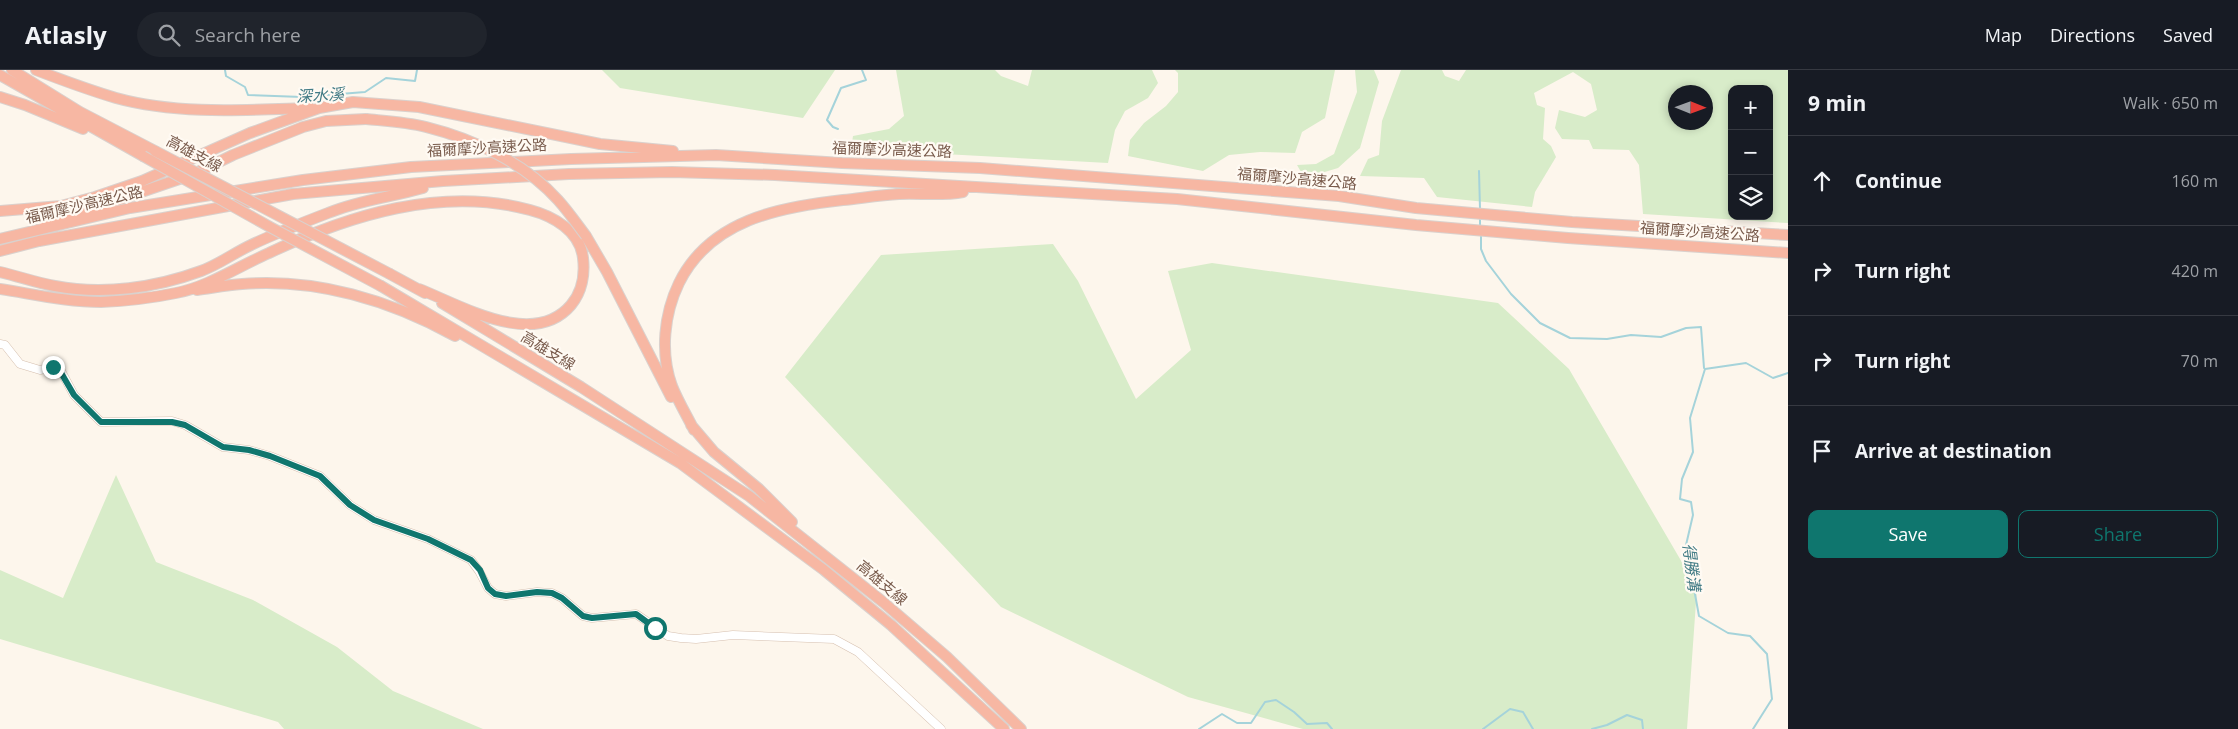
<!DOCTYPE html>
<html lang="en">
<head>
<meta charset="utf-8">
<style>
  body { margin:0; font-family:"Open Sans","Noto Sans TC",sans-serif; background:#20242c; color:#f1f3f6 }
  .controls { position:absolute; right:15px; top:15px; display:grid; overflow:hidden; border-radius:10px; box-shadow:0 2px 8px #0003 }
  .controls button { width:45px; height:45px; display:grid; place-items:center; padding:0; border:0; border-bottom:1px solid #363941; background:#171b24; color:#f1f3f6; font:25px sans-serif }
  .compass { position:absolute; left:1668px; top:15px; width:45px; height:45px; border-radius:50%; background:#171b24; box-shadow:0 2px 8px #0003; rotate:91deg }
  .stop { position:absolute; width:15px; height:15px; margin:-11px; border:4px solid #0f766e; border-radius:50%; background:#fff }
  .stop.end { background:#0f766e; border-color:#fff; box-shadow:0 1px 5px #0008 }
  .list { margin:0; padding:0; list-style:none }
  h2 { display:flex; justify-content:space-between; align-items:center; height:65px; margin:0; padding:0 20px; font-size:21px }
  h2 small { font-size:16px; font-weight:400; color:#9ea1a6 }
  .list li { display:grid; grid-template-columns:32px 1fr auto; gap:15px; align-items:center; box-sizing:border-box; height:90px; padding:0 20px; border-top:1px solid #363941 }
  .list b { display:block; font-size:19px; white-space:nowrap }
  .list em { font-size:16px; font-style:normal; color:#9ea1a6 }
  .actions { display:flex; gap:10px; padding:15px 20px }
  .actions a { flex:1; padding:11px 0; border:1px solid #0f766e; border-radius:10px; text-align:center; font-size:18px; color:#0f766e }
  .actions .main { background:#0f766e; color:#fff }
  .icon { flex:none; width:28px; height:28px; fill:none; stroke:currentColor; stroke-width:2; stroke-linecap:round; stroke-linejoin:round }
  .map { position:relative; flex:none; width:1788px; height:659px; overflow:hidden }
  header { display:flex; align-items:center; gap:30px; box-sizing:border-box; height:70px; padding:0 25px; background:#171b24; border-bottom:1px solid #363941 }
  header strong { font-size:24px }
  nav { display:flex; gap:28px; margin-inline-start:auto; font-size:18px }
  .search { width:350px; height:45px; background:#20242c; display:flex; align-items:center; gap:12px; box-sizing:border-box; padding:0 18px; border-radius:28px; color:#9ea1a6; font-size:19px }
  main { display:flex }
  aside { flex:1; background:#171b24 }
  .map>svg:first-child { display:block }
</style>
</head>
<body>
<header>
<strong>Atlasly</strong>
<div class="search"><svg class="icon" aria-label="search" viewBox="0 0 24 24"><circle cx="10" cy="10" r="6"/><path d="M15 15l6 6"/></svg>Search here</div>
<nav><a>Map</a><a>Directions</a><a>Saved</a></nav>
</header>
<main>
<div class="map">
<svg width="1788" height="659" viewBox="0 0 1788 659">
  <rect width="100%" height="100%" fill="#fdf6ec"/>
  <path fill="#d8ecc9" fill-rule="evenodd" d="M602,0H835L803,48L620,18Z
    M896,0H995L1001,6L1028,16L1032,0H1152L1158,13L1148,28L1125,41L1115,60L1108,93L851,79L853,66L889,59L904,46Z
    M1175,0H1335L1325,48L1302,62L1295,83L1260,82L1229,85L1203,101L1128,86L1130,70L1144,53L1166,36L1178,22V3Z
    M1355,0H1374L1379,12L1360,78L1338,98L1318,104L1301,102L1297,95L1316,94L1334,84L1357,22Z
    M1401,0H1442L1445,6L1459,11L1466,0H1788V153L1643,144L1639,95L1629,80L1593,79L1589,70L1562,69L1555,58L1559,40L1585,47L1597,40L1591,14L1573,2L1534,23L1537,35L1545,38L1543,69L1551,76L1556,87L1535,122L1532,137L1437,127L1424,108L1360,106L1368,89L1379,85L1382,51ZM1732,19H1769V146H1732ZM1676,22H1706V52H1676Z
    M1053,174L1078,211L1136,329L1191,280L1168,201L1212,193L1498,233L1569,299L1697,518L1687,659H1303L1188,627L1001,537L785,307L881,185Z
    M116,405L156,492L253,530L337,577L393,621L483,659H284L278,652L0,569V500L63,528Z"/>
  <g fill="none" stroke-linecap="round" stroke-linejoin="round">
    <path stroke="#a5d3da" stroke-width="2" d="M225,0L226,6L245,17L248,25L302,27L365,22L386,8L415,11L417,0
      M838,59L833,57L827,50L841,18L866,10L862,0
      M1479,101L1480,139
      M1480,146V157
      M1481,164V179L1486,191L1511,224L1540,253L1570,268L1607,269L1631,265L1661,267L1686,258L1701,257L1704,298
      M1199,659L1222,644L1237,653H1251L1265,632L1276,630L1294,642L1307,654L1327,653L1332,659
      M1483,659L1510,639L1523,642L1533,659
      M1592,659L1607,655L1627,645L1642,650L1643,659
      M1753,659L1772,629L1767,584L1750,566L1728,563L1699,546L1686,475L1693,445L1691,432L1680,429L1682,409L1693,382L1690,348L1705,299L1746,293L1773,308L1788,303"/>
    <g stroke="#d6c0b0" stroke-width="9">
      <path id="secondary" d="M0,274L5,275L20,294L40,300L53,297L61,301L74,325L101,352L172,351L185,355L223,377L249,380L270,386L320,406L350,435L374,450L428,469L471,490L479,501L488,518L495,524L506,526L537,522L552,523L562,528L583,546L592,548L636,544L668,566L681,568L696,569L733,565L834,569L858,582L941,659"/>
    </g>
    <g stroke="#dad1cd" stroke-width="12">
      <path id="highway" d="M12,0L80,42L155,81
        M36,0C62,10 89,20 116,28C178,45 246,40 310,38
        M0,5L143,86
        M0,27L25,35L83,59
        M0,141L61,136L95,127L142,111L250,63L319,38L353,32L419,37L600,74L673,81
        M45,154L59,147L106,134L194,104L233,85L303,57L326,51L366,49
        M586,166L607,202L671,327
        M0,169L130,138L303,110L411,97L571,89L716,85L842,93L980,98L1339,126L1416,138L1572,152L1788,165
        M0,181L39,171L293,124L443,111L569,104L672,102L775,105L1177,129L1416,155L1568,168L1788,183
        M0,202C18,206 37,213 55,216C103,225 155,218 201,201C218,195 234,183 251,175C276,163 302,153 328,143C359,130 392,127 423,118
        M390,204L425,223
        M381,216L680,393L824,500L891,555L1004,659
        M0,219C33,224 67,232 101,232C125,231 152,228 176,223C208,217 239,196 269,183C349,145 442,116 530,140C553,146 580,161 583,188C585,204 582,222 571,235C534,279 462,236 419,219
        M197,220C212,218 227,215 242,214C316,208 390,230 455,266
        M442,233L581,317L749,426L883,532L947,587L1021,659
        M691,355L714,382L759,419L792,452
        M694,360C687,346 678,331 672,316C660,283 664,244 679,213C710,150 779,137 843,130C862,128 881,125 899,124C920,123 943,126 963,122"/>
    </g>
    <use href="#secondary" stroke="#fff" stroke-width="8"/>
    <use href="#highway" stroke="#f7b7a3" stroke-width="10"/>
    <g stroke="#dad1cd" stroke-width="12" stroke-linecap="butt">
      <path id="highway-bridge" d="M366,49C386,51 406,52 426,57C474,69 525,93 558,130C568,141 577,154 586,166
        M155,81L390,204
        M143,86L270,157L381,216"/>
    </g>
    <use href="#highway-bridge" stroke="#f7b7a3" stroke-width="10"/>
  </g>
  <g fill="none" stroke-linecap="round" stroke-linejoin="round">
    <path stroke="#0f766e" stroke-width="6" d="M53,297L60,301L74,325L101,352H172L185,355L223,377L249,380L270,386L320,406L350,435L374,450L428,469L471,490L480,500L488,518L495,524L506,526L537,522L552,523L562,528L583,546L592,548L636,544L655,558"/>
  </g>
  <g text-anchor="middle" stroke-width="4.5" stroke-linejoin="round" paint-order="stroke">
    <g font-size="15" fill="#7a5c4d" stroke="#fffaf3">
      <text transform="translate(487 78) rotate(-3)" y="5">福爾摩沙高速公路</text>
      <text transform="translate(892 80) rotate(2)" y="5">福爾摩沙高速公路</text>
      <text transform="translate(194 84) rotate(28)" y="5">高雄支線</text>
      <text transform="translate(1297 109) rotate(5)" y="5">福爾摩沙高速公路</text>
      <text transform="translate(84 135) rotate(-13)" y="5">福爾摩沙高速公路</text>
      <text transform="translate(1700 162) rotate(4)" y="5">福爾摩沙高速公路</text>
      <text transform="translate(548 281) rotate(31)" y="5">高雄支線</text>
      <text transform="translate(882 513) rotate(40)" y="5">高雄支線</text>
    </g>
    <g font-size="16" font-style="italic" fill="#437c86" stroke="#fffaf3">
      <text transform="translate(320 25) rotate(-3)" y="6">深水溪</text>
      <text transform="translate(1692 497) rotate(83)" y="6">得勝溝</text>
    </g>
  </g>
</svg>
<div class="controls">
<button>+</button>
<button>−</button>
<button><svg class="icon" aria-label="layers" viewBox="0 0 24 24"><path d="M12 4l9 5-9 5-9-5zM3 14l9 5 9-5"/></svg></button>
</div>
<svg class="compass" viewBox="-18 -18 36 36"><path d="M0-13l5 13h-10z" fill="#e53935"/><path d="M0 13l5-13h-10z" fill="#9ea1a6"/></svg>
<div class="stop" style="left:655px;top:558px"></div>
<div class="stop end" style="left:53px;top:297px"></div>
</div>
<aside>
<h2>9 min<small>Walk · 650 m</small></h2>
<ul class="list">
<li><svg class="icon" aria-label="ahead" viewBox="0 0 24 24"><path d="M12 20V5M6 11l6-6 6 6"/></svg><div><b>Continue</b></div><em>160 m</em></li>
<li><svg class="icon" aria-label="right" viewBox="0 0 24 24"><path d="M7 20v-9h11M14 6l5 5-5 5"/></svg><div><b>Turn right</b></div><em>420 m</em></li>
<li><svg class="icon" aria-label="right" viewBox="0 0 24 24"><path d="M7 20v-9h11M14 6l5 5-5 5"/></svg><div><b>Turn right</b></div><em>70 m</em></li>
<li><svg class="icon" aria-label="arrive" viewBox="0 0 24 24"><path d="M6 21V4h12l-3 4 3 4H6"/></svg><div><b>Arrive at destination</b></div></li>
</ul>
<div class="actions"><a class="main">Save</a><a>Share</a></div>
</aside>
</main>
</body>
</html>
